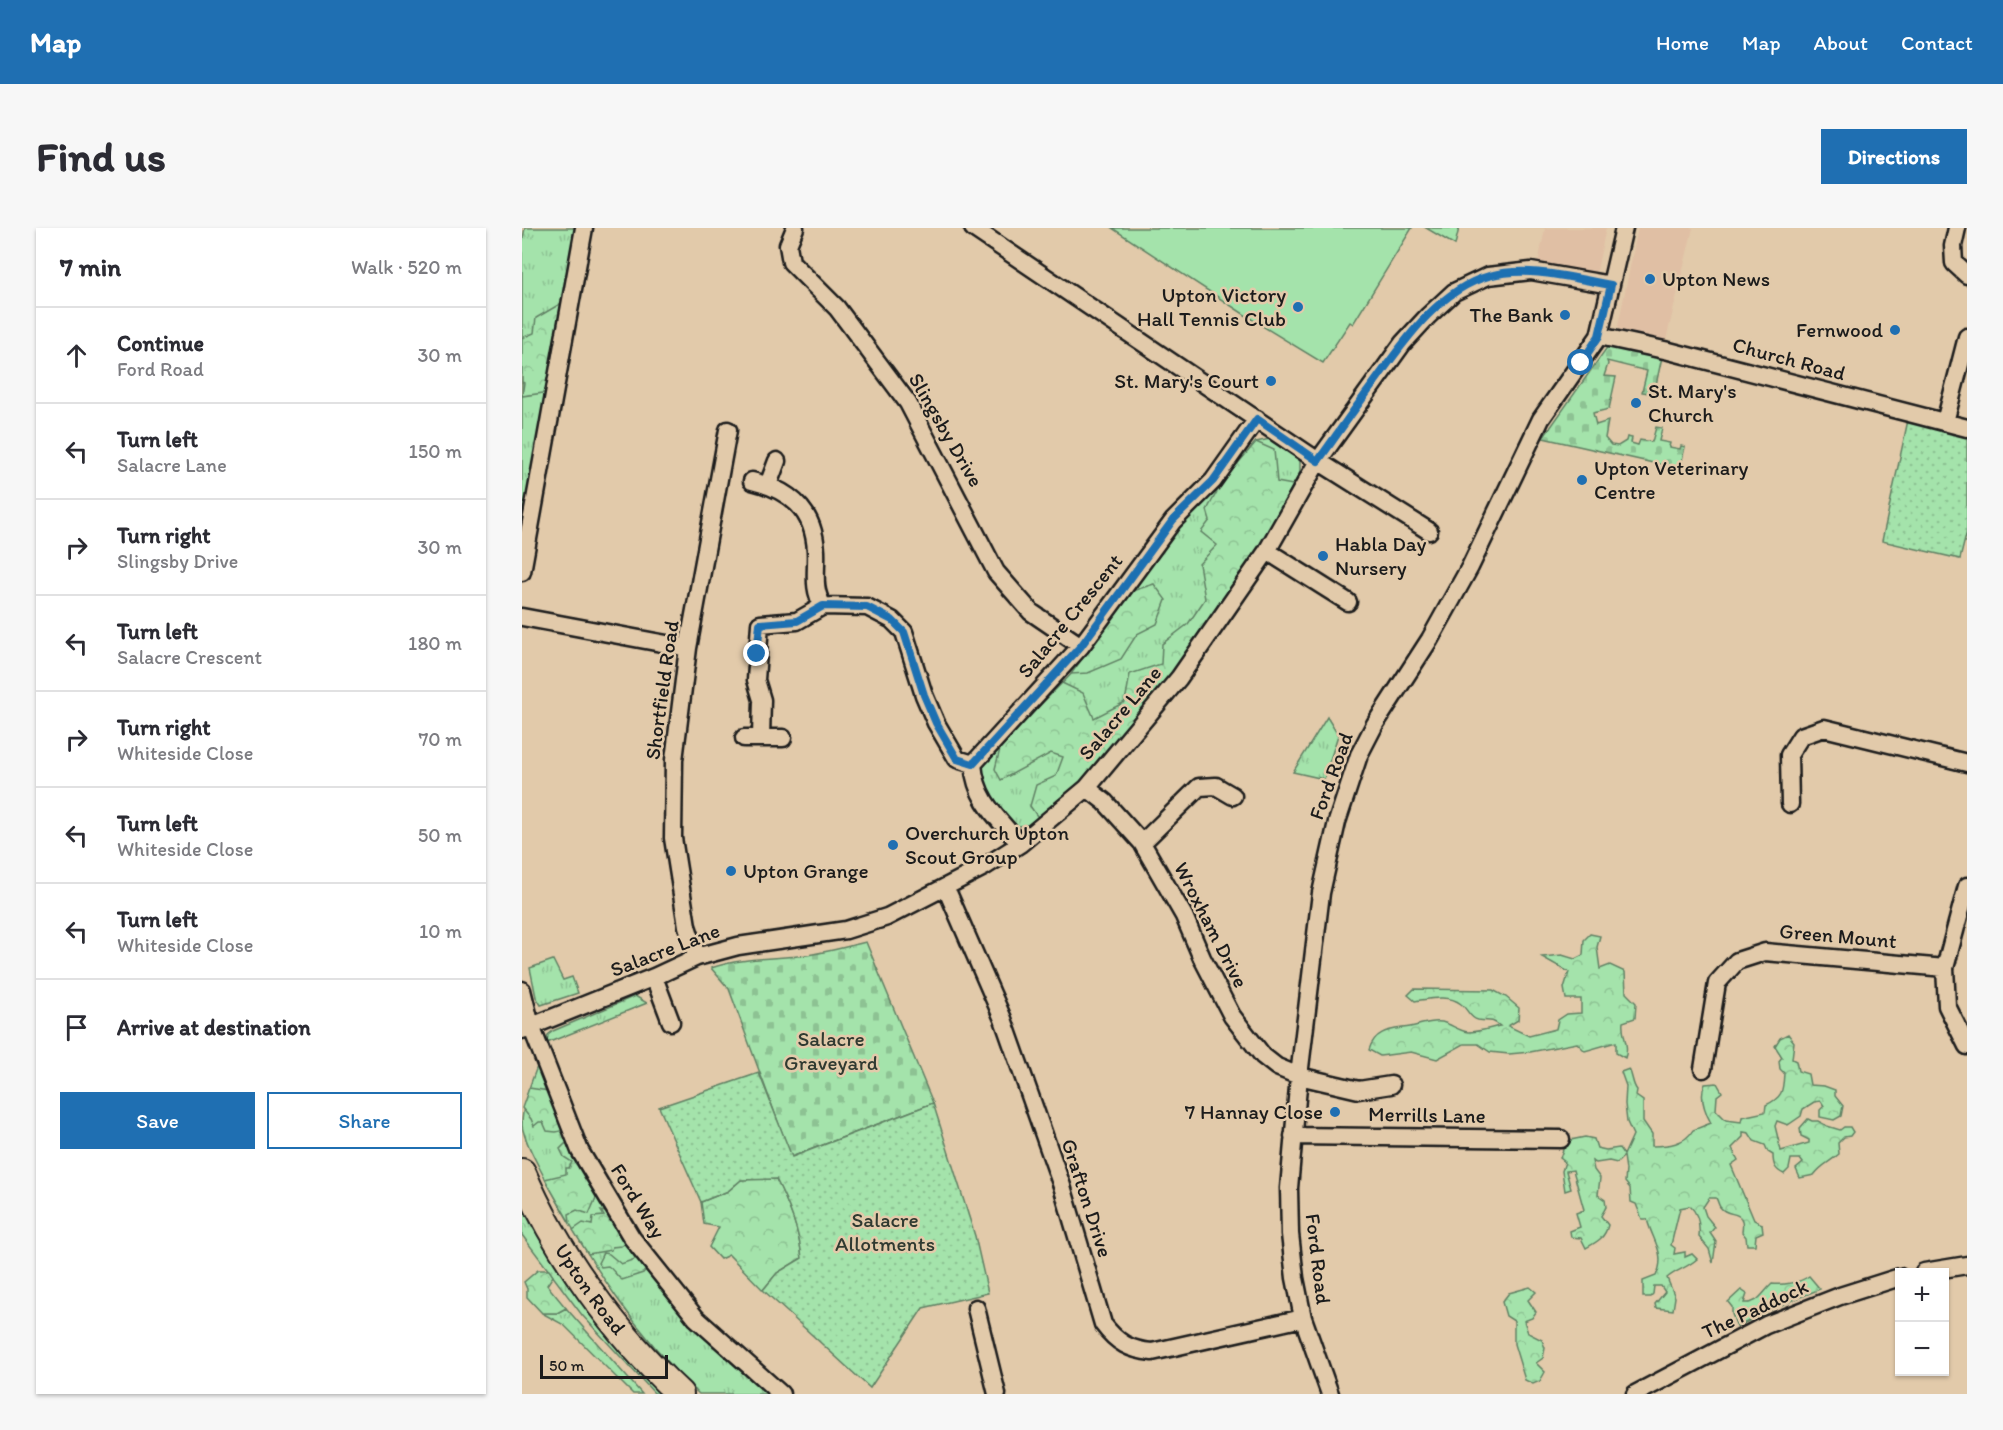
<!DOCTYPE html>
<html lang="en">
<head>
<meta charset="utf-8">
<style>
  body { margin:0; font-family:Itim,sans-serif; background:#f7f7f7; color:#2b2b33 }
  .controls { position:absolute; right:18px; bottom:18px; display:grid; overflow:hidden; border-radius:0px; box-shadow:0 2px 4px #0004 }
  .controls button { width:54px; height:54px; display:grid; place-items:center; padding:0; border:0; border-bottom:2px solid #e1e1e2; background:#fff; color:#2b2b33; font:30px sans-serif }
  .scale { position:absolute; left:18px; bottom:15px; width:128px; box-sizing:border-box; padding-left:6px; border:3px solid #1c1c1c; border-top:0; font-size:16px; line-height:21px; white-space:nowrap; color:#1c1c1c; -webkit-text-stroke:4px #e2caaa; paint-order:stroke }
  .stop { position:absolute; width:18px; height:18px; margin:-14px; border:4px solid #1f6fb2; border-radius:50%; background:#fff }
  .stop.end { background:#1f6fb2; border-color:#fff; box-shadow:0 2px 6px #0008 }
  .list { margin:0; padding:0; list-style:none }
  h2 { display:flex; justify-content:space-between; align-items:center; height:78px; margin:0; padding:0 24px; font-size:26px }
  h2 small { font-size:20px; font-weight:400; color:#7c7c81 }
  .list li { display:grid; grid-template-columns:39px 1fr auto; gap:18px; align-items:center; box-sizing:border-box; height:96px; padding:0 24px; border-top:2px solid #e1e1e2 }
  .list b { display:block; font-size:22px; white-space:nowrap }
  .list p { margin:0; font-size:20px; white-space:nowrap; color:#7c7c81 }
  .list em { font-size:20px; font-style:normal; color:#7c7c81 }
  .actions { display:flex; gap:12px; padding:18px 24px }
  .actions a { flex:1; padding:14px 0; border:2px solid #1f6fb2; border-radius:0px; text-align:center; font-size:21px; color:#1f6fb2 }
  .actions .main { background:#1f6fb2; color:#fff }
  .icon { flex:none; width:33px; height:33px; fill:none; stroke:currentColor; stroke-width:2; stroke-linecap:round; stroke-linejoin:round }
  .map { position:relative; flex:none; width:1445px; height:1166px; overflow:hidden; border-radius:0px }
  header { display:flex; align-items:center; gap:36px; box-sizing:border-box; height:84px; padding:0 30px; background:#1f6fb2; color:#fff }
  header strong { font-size:28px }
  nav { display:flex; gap:33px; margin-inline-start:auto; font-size:21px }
  .intro { display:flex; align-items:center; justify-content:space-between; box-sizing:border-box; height:144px; padding:0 36px }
  h1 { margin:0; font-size:42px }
  .button { padding:15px 27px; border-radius:0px; background:#1f6fb2; color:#fff; font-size:21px; font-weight:700 }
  main { display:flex; gap:36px; padding:0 36px }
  aside { flex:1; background:#fff; border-radius:0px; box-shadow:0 2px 4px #0004 }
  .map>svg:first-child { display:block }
</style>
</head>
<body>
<header>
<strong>Map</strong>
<nav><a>Home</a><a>Map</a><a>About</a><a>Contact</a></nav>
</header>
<div class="intro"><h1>Find us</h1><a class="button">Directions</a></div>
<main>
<aside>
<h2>7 min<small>Walk · 520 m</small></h2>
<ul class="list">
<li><svg class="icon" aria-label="ahead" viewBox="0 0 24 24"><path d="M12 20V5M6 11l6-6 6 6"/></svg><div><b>Continue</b><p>Ford Road</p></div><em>30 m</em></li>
<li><svg class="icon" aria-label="left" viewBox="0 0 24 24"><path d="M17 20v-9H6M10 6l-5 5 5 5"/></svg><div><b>Turn left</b><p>Salacre Lane</p></div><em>150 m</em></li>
<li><svg class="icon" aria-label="right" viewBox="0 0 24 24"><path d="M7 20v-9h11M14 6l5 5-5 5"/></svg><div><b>Turn right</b><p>Slingsby Drive</p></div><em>30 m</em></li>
<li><svg class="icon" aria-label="left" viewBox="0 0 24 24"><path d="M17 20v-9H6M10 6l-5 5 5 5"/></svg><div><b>Turn left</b><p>Salacre Crescent</p></div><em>180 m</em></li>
<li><svg class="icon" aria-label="right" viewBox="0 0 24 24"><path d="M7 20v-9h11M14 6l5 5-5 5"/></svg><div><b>Turn right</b><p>Whiteside Close</p></div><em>70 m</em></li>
<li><svg class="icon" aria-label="left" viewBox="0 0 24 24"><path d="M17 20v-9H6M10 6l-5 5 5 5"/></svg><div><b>Turn left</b><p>Whiteside Close</p></div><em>50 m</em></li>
<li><svg class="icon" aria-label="left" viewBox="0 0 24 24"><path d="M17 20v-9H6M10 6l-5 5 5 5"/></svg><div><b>Turn left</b><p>Whiteside Close</p></div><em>10 m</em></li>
<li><svg class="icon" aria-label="arrive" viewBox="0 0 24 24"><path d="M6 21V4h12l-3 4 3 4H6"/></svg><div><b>Arrive at destination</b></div></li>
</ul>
<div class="actions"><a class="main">Save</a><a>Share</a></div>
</aside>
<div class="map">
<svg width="1445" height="1166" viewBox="0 0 1445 1166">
  <defs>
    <pattern id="grass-tufts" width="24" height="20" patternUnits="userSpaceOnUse" patternTransform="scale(1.5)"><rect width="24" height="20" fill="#a4e3ab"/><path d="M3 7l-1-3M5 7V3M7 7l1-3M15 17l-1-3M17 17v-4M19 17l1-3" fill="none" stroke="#8dc293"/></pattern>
    <pattern id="forest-crowns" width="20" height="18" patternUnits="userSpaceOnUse" patternTransform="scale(1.5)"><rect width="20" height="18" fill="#a4e3ab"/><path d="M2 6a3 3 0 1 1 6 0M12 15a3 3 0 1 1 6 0" fill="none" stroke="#8dc293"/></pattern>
    <pattern id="cemetery-stones" width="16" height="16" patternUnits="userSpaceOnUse" patternTransform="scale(1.5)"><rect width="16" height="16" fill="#a4e3ab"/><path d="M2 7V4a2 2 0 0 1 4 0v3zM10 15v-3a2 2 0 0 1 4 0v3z" fill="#8dc293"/></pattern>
    <pattern id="park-dots" width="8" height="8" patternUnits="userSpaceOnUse" patternTransform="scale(1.5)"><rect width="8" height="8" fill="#a4e3ab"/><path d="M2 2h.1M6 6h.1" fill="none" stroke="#8dc293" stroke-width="1.8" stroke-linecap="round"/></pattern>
  </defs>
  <rect width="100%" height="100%" fill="#e2caaa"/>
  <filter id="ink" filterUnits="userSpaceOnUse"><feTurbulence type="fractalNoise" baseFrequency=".0167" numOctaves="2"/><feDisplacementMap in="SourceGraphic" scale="12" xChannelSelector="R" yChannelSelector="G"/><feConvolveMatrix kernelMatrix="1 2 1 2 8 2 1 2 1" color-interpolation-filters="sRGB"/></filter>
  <g filter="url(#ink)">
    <path fill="#e0bfa4" d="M1023,0H1084L1075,42L1070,46L1019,40L1016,36Z
      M1116,0H1171L1143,116L1103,107L1099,104L1096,98Z"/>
    <path fill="url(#grass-tufts)" stroke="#608064" stroke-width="1.5" d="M3,0H57L0,318V15Z
      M748,211L768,221L778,231V244L734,329L512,597L495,598L483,591L459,548L460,537L467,527L502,495L556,439L660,295L701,253L734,214Z
      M805,489L816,507L802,551L771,544Z
      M31,732L41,752L50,749L56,765L19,777L14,769L8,740Z
      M113,768L125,775L25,815L26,807L31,803Z
      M16,836L47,910L182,1107L246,1166H177C114,1106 69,1036 28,960C20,944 2,914 0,897C0,876 9,855 16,836Z
      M0,972L151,1166H133L60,1087L0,1007Z
      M44,1080L120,1166H111L42,1097L20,1085H35Z"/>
    <path fill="url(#forest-crowns)" stroke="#608064" stroke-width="1.5" d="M43,73L28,164L0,168L2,155L0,154V110L12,105L14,90Z
      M734,214L752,222L755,254L771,257L734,329L651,448L566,552L521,589L515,588L508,578L514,557L534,548L541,529L529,525L479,552L473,541L479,517L540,455L561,465L572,490L603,474L608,446L639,436L640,416L666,396L683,371L677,336L695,317L679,304L688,292L685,282L701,253Z
      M632,356L644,372L635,396L615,406L599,431L566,445L549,446L610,363Z
      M1068,706L1078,708L1075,719L1078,741L1088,737L1103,744L1104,765L1114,775L1113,790L1101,794C1099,807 1108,816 1103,830L1094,825V814L1063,823L1055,815L1008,824L987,826L968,824L956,816H942L915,831L889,824L858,828L847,822C853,801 870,802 888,799C900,797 908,792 920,794C929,796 937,803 946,804C956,804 968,800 978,798C968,790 967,794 956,792C947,790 946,781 939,776C927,766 907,771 893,773L886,767L892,761L971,762L984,769L997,780L996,792L986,798L1007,808L1034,801L1036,792L1045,786L1059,785V771H1044L1042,760L1047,744L1020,729L1040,727L1053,731L1061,727L1062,712Z
      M1266,806L1272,814L1270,831L1274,833L1276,843L1286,846L1288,857L1302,858L1313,862V868L1321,878L1319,888L1312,892L1298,889V882L1302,878L1299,873L1292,874L1281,881L1279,888L1266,897L1255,893L1253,898L1259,923L1287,915V912L1279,908L1278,900L1286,891L1290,893H1296L1305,898L1318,902L1322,899H1328L1331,904L1328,908L1322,909L1316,915L1317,926C1308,934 1299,937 1292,947L1278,950L1274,941L1281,935L1278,931H1269L1267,941L1262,946C1253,942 1251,937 1251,927L1246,924L1243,917L1232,913L1227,905L1221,904V909L1210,920L1216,932L1209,937L1232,992L1240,996L1241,1004L1234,1007L1233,1017H1225L1224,1009L1220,1004C1224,979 1207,991 1198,979C1196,976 1196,973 1194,970H1187L1181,979L1184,988L1193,999L1188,1005L1194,1014L1191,1035L1187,1021L1177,1009C1178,997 1177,986 1168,978L1158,980L1149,1017L1153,1020L1152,1026L1163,1024V1029L1170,1026L1175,1031C1165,1040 1154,1042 1145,1050L1153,1069L1151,1082L1134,1080L1133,1076L1143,1064L1139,1058H1132L1131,1066L1128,1069H1121V1053L1134,1048C1145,1026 1130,1012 1125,991H1120L1114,976L1109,974L1108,960L1103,954L1104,942L1102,928L1095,935L1087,933L1074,935L1070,933L1072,942L1078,950L1076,967L1083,972L1084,979L1079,988L1086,997C1083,1010 1075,1014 1064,1020L1059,1010L1049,1009L1048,1003L1058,999L1054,985L1062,982L1051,942L1044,943L1049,961L1043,963L1040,943L1043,934L1038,930L1044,913L1063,909L1072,911L1075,920L1084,922L1097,920L1102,927L1111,907L1105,894L1103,876L1104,858L1099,844L1107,841C1111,848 1110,856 1115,862L1114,868L1121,873V893L1130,906V918C1146,918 1163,916 1171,902L1189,895C1183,884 1177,868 1183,856L1195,855L1200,864L1195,868L1194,882L1204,892L1219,894L1220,889L1243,884L1244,877C1261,869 1261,863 1262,845L1258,841L1257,833L1260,829L1253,818L1258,810Z
      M7,860L27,863L43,902L34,904L25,903L21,894H17L12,898L9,891L0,880Z
      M49,915L76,965L67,986L55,982L47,986L48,995L23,951L44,946V940H47L50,934L42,929L38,921L43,916Z
      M237,950L254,951C267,977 277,1001 280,1030L255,1045L241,1062L207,1027L198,1031L187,1019L197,999L182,996L179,974L206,963L219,952Z
      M79,983L88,985L107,1012L99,1018L90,1019L89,1022L66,1026L51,1002L61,995L70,997L71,989L82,988Z
      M81,1025L87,1026L99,1036L119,1029L126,1039L121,1045L100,1052C94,1048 92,1042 86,1038L79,1039L76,1035Z
      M16,1042H27L31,1048L25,1057L44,1080L35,1085H20L5,1069V1061L2,1054Z
      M1287,1048L1298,1061L1252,1080L1215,1099L1210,1086V1079L1206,1074L1219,1062L1225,1066L1222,1075C1237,1076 1240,1065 1250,1056C1262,1057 1277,1055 1287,1048Z
      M1008,1059L1014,1064L1006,1072L1014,1084L1010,1090L1002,1093L1006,1105L1020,1112L1023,1120L1021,1130L1014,1135L1023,1144L1018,1153L1011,1156L1003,1152L992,1116V1093L984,1088L980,1074L987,1065Z"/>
    <path fill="url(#cemetery-stones)" stroke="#608064" stroke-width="1.5" d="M1086,118L1140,129L1132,166L1120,164L1125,143L1085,133L1086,136L1082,148L1094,149L1087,181L1071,185L1074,197L1086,193L1083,210L1089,217L1096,218L1104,213L1105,209L1110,210L1109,215L1116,217L1118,212L1130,214L1134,199L1140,200L1137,213L1148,215L1147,219L1158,221L1159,218L1163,219L1158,241L1021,210Z
      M344,714L411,875L269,929L207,761L189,740C218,730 246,731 276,728C299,726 322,719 344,714Z"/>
    <path fill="url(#park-dots)" stroke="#608064" stroke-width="1.5" d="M1386,192L1445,207V303L1438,331L1360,313Z
      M237,845L270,929L411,875L453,1008L466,1065L401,1080L348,1160L241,1062L255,1045L280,1030C277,1001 267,977 254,951L219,952L206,963L179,974L137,879Z"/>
    <path fill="#a4e3ab" stroke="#608064" stroke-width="1.5" d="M590,0H890L831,96L828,94L801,135L734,94Z
      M904,0H937L933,17Z"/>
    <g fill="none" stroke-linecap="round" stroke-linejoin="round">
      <g stroke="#1c1c1c" stroke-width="21">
        <path id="minor" d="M273,0L266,17L269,34L315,80L386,175L474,344L509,384L559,418
          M451,0L796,233L907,303
          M1435,0L1431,18L1432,35L1445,47
          M1077,108L1147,123L1445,200
          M1423,194L1445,109
          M230,253C268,262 292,282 294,323C295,344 290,360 301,378
          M246,257L255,233
          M745,323L826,374
          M0,344L62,0
          M0,389L166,420
          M239,509L240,472L234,452L238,396L275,393L301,378L345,379L370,392L382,404L402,467L414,495L435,531L451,536
          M222,510H261
          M565,560L583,574L620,615L662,688L680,730L710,788L741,828L755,839L777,848L837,862L869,857
          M1268,576L1267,527L1279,508L1302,500L1445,535
          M620,615L677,559L694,558L711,568
          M498,616C475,589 454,573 451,536L559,418L651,293L691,253L735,191
          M1445,658L1423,740L1425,778L1445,818
          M424,660L481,791L540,958L581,1096C595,1115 608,1122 630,1124L781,1090
          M175,729L165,698L151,610L152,532L166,420L206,202
          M132,749L149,794
          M0,762L9,798L58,923L110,1010L174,1090L259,1166
          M0,802L132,749L175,729L216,718L324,702L365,689L462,639L498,616L565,560L657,450L745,323L796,233L881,115L906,88L932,64L966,48L1009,43L1089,57
          M1181,841L1195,755L1215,733L1243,724L1423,740
          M771,908L1039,911
          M1402,1044L1445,1037
          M454,1080L475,1166
          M808,1166L781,1090L773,1050L768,1006L767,960L777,848L799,665L815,594L837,527L853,496L908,411L948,339L1019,191L1077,108L1102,0
          M1113,1166L1244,1097L1318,1068L1378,1049"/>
      </g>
      <g stroke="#1c1c1c" stroke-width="30">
        <g id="primary">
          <path id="s1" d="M0,944C34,1024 94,1107 158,1166"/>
        </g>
      </g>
      <use href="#minor" stroke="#e2caaa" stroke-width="16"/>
      <use href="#primary" stroke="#e2caaa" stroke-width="26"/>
    </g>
  </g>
  <g fill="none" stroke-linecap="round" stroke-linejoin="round" filter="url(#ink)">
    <path stroke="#1f6fb2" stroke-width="8" d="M235,426L238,396L275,393L301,378L345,379L370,392L382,404L402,467L414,495L435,531L451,536L559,418L651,292L691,253L735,191L796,233C814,208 831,183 849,159C879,118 915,62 967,48C1007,37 1049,50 1089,57L1077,108L1059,135"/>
  </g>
  <g fill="#1f6fb2" stroke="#e2caaa" stroke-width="2">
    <circle cx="1128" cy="51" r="6"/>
    <circle cx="776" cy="79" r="6"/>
    <circle cx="1043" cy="87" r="6"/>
    <circle cx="1373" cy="102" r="6"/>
    <circle cx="749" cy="153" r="6"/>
    <circle cx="1114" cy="175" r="6"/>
    <circle cx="1060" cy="252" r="6"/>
    <circle cx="801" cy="328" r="6"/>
    <circle cx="371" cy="617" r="6"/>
    <circle cx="209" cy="643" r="6"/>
    <circle cx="813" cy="884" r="6"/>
  </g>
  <g text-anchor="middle" stroke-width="5" stroke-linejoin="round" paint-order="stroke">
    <g font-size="21" fill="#1c1c1c" stroke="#e2caaa" text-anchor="start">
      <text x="1140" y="58">Upton News</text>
      <text x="764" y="74" text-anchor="end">Upton Victory<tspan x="764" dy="24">Hall Tennis Club</tspan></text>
      <text x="1031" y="94" text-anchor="end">The Bank</text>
      <text x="1361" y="109" text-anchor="end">Fernwood</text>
      <text x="737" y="160" text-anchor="end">St. Mary's Court</text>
      <text x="1126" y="170">St. Mary's<tspan x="1126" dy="24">Church</tspan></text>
      <text x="1072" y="247">Upton Veterinary<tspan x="1072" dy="24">Centre</tspan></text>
      <text x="813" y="323">Habla Day<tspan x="813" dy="24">Nursery</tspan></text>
      <text x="383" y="612">Overchurch Upton<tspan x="383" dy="24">Scout Group</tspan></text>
      <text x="221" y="650">Upton Grange</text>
      <text x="801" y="891" text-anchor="end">7 Hannay Close</text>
    </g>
    <g font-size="21" fill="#1c1c1c" stroke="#e2caaa">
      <text transform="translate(1267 131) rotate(15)" y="7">Church Road</text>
      <text transform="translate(424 202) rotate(60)" y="7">Slingsby Drive</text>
      <text transform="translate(548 388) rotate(-51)" y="7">Salacre Crescent</text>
      <text transform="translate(140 462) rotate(-82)" y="7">Shortfield Road</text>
      <text transform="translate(598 485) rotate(-50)" y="7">Salacre Lane</text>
      <text transform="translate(809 548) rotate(-70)" y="7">Ford Road</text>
      <text transform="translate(689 697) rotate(63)" y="7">Wroxham Drive</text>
      <text transform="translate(1316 708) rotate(5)" y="7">Green Mount</text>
      <text transform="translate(143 722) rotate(-21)" y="7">Salacre Lane</text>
      <text transform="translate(905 887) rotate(1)" y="7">Merrills Lane</text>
      <text transform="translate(565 970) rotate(72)" y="7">Grafton Drive</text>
      <text transform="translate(116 973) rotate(58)" y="7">Ford Way</text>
      <text transform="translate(796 1031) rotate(83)" y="7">Ford Road</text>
      <text dy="7" stroke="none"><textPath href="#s1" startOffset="136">Upton Road</textPath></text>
      <text transform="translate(1233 1081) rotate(-25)" y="7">The Paddock</text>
    </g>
    <g font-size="21" fill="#303a31" stroke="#e2caaa">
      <text x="309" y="818">Salacre<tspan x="309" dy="24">Graveyard</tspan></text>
      <text x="363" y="999">Salacre<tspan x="363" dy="24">Allotments</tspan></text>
    </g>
  </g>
</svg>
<div class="controls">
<button>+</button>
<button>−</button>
</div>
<div class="scale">50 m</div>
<div class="stop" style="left:1059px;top:135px"></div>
<div class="stop end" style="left:235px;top:426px"></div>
</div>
</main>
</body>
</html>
